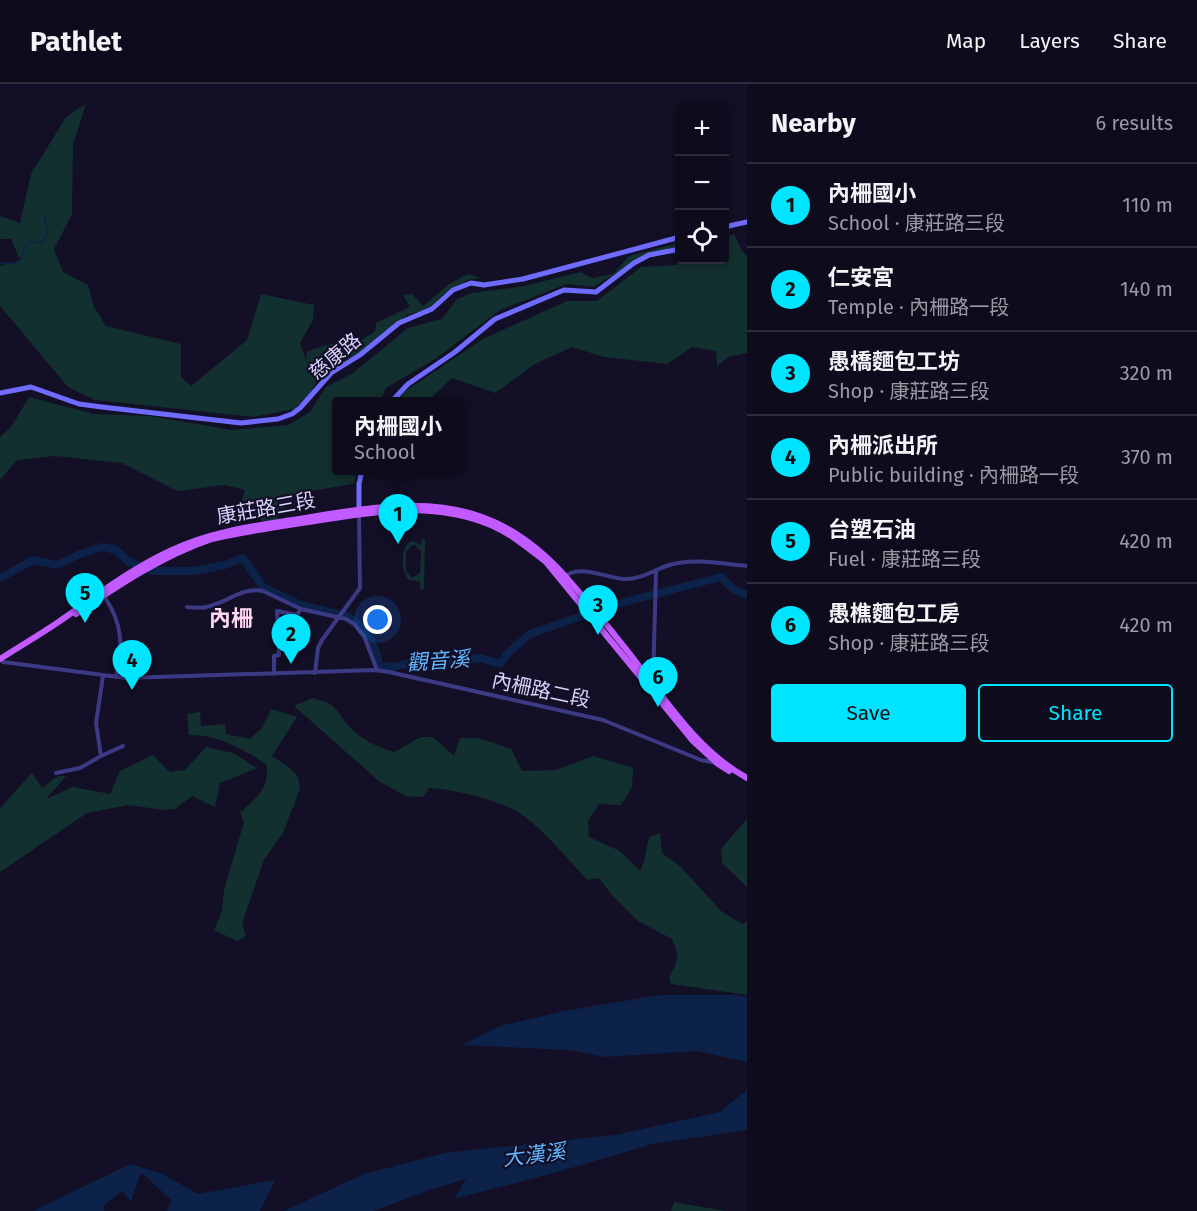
<!DOCTYPE html>
<html lang="en">
<head>
<meta charset="utf-8">
<style>
  body { margin:0; font-family:"Fira Sans","Noto Sans TC",sans-serif; background:#171425; color:#f1f3f6 }
  .controls { position:absolute; right:18px; top:18px; display:grid; overflow:hidden; border-radius:6px; box-shadow:0 3px 9px #0003 }
  .controls button { width:54px; height:54px; display:grid; place-items:center; padding:0; border:0; border-bottom:2px solid #2e2b3b; background:#0e0b1c; color:#f1f3f6; font:30px sans-serif }
  .you { position:absolute; left:378px; top:536px; width:21px; height:21px; margin:-15px; border:4px solid #fff; border-radius:50%; background:#1a73e8; box-shadow:0 0 0 9px #1a73e833 }
  .badge { display:grid; place-items:center; width:39px; height:39px; border-radius:50%; background:#00e5ff; color:#111; font-size:20px; font-weight:700 }
  .pin { position:absolute; translate:-50% -50px; filter:drop-shadow(0 2px 3px #0008) }
  .pin::after { content:''; position:absolute; top:32px; width:21px; height:18px; background:inherit; clip-path:polygon(0 0,100% 0,50% 100%) }
  .popup { position:absolute; left:332px; top:313px; width:132px; height:78px; box-sizing:border-box; display:grid; place-content:center; border-radius:6px; background:#0e0b1c; filter:drop-shadow(0 2px 4px #0005); font-size:20px; white-space:nowrap; color:#9b9ba3 }
  .popup b { font-size:22px; color:#f1f3f6 }
  .popup::after { content:''; position:absolute; left:50%; top:100%; margin-left:-12px; border:12px solid transparent; border-top-color:#0e0b1c }
  .list { margin:0; padding:0; list-style:none }
  h2 { display:flex; justify-content:space-between; align-items:center; height:78px; margin:0; padding:0 24px; font-size:26px }
  h2 small { font-size:20px; font-weight:400; color:#9b9ba3 }
  .list li { display:grid; grid-template-columns:39px 1fr auto; gap:18px; align-items:center; box-sizing:border-box; height:84px; padding:0 24px; border-top:2px solid #2e2b3b }
  .list b { display:block; font-size:22px; white-space:nowrap }
  .list p { margin:0; font-size:20px; white-space:nowrap; color:#9b9ba3 }
  .list em { font-size:20px; font-style:normal; color:#9b9ba3 }
  .actions { display:flex; gap:12px; padding:18px 24px }
  .actions a { flex:1; padding:14px 0; border:2px solid #00e5ff; border-radius:6px; text-align:center; font-size:21px; color:#00e5ff }
  .actions .main { background:#00e5ff; color:#111 }
  .icon { flex:none; width:33px; height:33px; fill:none; stroke:currentColor; stroke-width:2; stroke-linecap:round; stroke-linejoin:round }
  .map { position:relative; flex:none; width:747px; height:1127px; overflow:hidden }
  header { display:flex; align-items:center; gap:36px; box-sizing:border-box; height:84px; padding:0 30px; background:#0e0b1c; border-bottom:2px solid #2e2b3b }
  header strong { font-size:28px }
  nav { display:flex; gap:33px; margin-inline-start:auto; font-size:21px }
  main { display:flex }
  aside { flex:1; background:#0e0b1c }
  .map>svg:first-child { display:block }
</style>
</head>
<body>
<header>
<strong>Pathlet</strong>
<nav><a>Map</a><a>Layers</a><a>Share</a></nav>
</header>
<main>
<div class="map">
<svg width="747" height="1127" viewBox="0 0 747 1127">
  <rect width="100%" height="100%" fill="#130f26"/>
  <path fill="#12302f" fill-rule="evenodd" d="M86,20L73,60L72,130L54,165L63,188L88,201L94,223L106,242L181,260V293L191,302L247,256L261,210L314,221L313,236L300,259L306,276L307,268L322,262L354,255L359,258L375,247L376,239L410,223L403,211L412,210L423,222L449,200L468,190L481,194L468,196L442,211L432,224L407,231L357,271L326,284L307,313L294,325L254,333L95,316L68,303L0,222V182L20,176L11,155H0V132L20,139L31,90L66,33Z
    M734,150L742,167L747,172V269L728,273L717,282L716,267L692,263L667,280L604,273L572,263L535,280L495,309L452,294L432,313V317L395,318L401,310L483,255L567,217H597L641,183L676,181L685,176H724L725,154Z
    M679,159V162L654,168L593,203L567,200L500,226L435,275L386,304L380,317L336,318V386L358,387L353,400L293,410L277,435L264,438L241,420L245,406L224,401L177,407L122,379L55,372L17,376L0,396V353L11,343L29,313L94,330L150,332L232,346L288,341L310,328L326,303L353,289L408,244L442,235L457,215L472,209L524,202L580,188L593,194L613,190L629,172Z
    M422,455H425L424,505H420V497L409,496C397,484 403,444 421,462ZM415,461L421,467L420,489L412,494L406,487V467L411,462Z
    M312,614C338,620 333,624 349,642C362,656 377,663 394,668L421,653H433L454,672L460,654H479L511,665L522,687L556,686L593,672L633,684L632,703L621,721L599,720L588,737L589,753L620,767L640,787L644,778L649,753L660,749L662,769L680,782L722,828L743,840L747,837V911L671,900L669,893L675,882L678,870L672,855L638,837L611,810L599,794L587,796C570,777 539,741 518,728C498,716 453,705 429,704L423,713L406,712L380,698L294,622Z
    M271,625L297,633L272,672L290,684L298,693L300,705L283,749L264,776L242,839L246,852L237,857L214,846L222,827L224,806L244,738L240,729C256,714 271,703 266,680C242,665 218,650 189,651L187,630L200,628L201,642L225,640L226,650L250,655L262,644Z
    M206,663L233,669L257,684L220,699L215,723L192,712L175,725L164,726L128,721L87,729L0,788V724L32,689L42,704L58,692H66L46,715L73,703L110,710L120,687L153,671L170,688L185,686Z
    M747,735V803L722,779L721,765Z
    M674,1118L725,1127H671Z"/>
  <path fill="#0c2248" d="M660,911H739L747,913V978L697,967L604,973L571,966L461,961L500,942L564,927Z
    M747,1006V1046L652,1060L565,1086L454,1115L466,1095L432,1105L374,1127H284L364,1090L445,1069L615,1051L720,1028Z
    M130,1080L163,1090L198,1110L275,1096L260,1127H167L171,1116L141,1088L131,1117L122,1107L103,1122L104,1127H33Z"/>
  <g fill="none" stroke-linecap="round" stroke-linejoin="round">
    <path stroke="#0c2248" stroke-width="1.5" d="M0,179H19L27,158L42,159L48,147L44,130"/>
    <path stroke="#0c2248" stroke-width="8" d="M0,494L33,476L57,481L80,470L102,463L116,466L129,478L154,487H194L225,481L243,474L263,503L301,521L337,530
      M345,531C363,541 377,561 379,582L391,583L426,576L461,577L481,574L500,580L507,570L530,550L613,521L721,493L734,506L747,511"/>
    <path stroke="#3d3a85" stroke-width="4" d="M565,492C582,480 605,494 624,495C642,496 656,484 673,480C696,474 723,480 747,482
      M104,512C123,540 123,561 116,593
      M187,523C193,523 200,525 206,523C225,520 243,502 263,507L301,525L346,535L354,540L364,552L377,586
      M3,578L126,594L375,586L389,588L603,636L701,676L716,679
      M315,589L318,564L322,556L360,504L359,430
      M274,590V572L279,571L277,527L297,531L301,525
      M653,599L656,487
      M101,672L96,639L103,592
      M56,689L80,684L101,672L123,662"/>
    <path stroke="#6f6bff" stroke-width="5" d="M724,143L747,138
      M0,309L31,303L79,320L102,323L241,339L278,335L292,330L300,324L331,289L360,271L399,239L432,225L453,206L471,199L484,201L523,195L680,153
      M391,318L408,300L455,268L495,235L564,206L596,208L634,179L649,171L680,165
      M359,429V400L362,386"/>
    <path stroke="#c25bff" stroke-width="6" d="M76,530C119,501 162,472 212,455C247,447 284,442 321,436C378,427 437,417 493,442C513,451 529,465 546,478L693,657L718,680L729,687
      M0,575C19,563 39,551 57,539C95,513 130,485 172,466C212,447 255,442 299,435C406,417 485,403 566,493C596,527 625,563 652,599C679,635 707,672 747,694"/>
  </g>
  <g text-anchor="middle" stroke-width="4.5" stroke-linejoin="round" paint-order="stroke">
    <g font-size="20" fill="#d9d4ff" stroke="#130f26">
      <text transform="translate(335 272) rotate(-40)" y="7">慈康路</text>
      <text transform="translate(266 424) rotate(-10)" y="7">康莊路三段</text>
      <text transform="translate(541 606) rotate(12)" y="7">內柵路二段</text>
    </g>
    <g font-size="21" font-style="italic" fill="#62b6ff" stroke="#130f26">
      <text transform="translate(438 577) rotate(-4)" y="7">觀音溪</text>
      <text transform="translate(534 1071) rotate(-7)" y="7">大漢溪</text>
    </g>
    <g font-size="22" font-weight="bold" fill="#ffd6f0" stroke="#130f26">
      <text x="231" y="542">內柵</text>
    </g>
  </g>
</svg>
<div class="controls">
<button>+</button>
<button>−</button>
<button><svg class="icon" aria-label="locate" viewBox="0 0 24 24"><circle cx="12" cy="12" r="6"/><path d="M12 2v4M12 18v4M2 12h4M18 12h4"/></svg></button>
</div>
<div class="you"></div>
<div class="pin badge" style="left:398px;top:460px">1</div>
<div class="popup"><b>內柵國小</b>School</div>
<div class="pin badge" style="left:291px;top:580px">2</div>
<div class="pin badge" style="left:598px;top:551px">3</div>
<div class="pin badge" style="left:132px;top:606px">4</div>
<div class="pin badge" style="left:85px;top:539px">5</div>
<div class="pin badge" style="left:658px;top:623px">6</div>
</div>
<aside>
<h2>Nearby<small>6 results</small></h2>
<ul class="list">
<li><span class="badge">1</span><div><b>內柵國小</b><p>School · 康莊路三段</p></div><em>110 m</em></li>
<li><span class="badge">2</span><div><b>仁安宮</b><p>Temple · 內柵路一段</p></div><em>140 m</em></li>
<li><span class="badge">3</span><div><b>愚橋麵包工坊</b><p>Shop · 康莊路三段</p></div><em>320 m</em></li>
<li><span class="badge">4</span><div><b>內柵派出所</b><p>Public building · 內柵路一段</p></div><em>370 m</em></li>
<li><span class="badge">5</span><div><b>台塑石油</b><p>Fuel · 康莊路三段</p></div><em>420 m</em></li>
<li><span class="badge">6</span><div><b>愚樵麵包工房</b><p>Shop · 康莊路三段</p></div><em>420 m</em></li>
</ul>
<div class="actions"><a class="main">Save</a><a>Share</a></div>
</aside>
</main>
</body>
</html>
